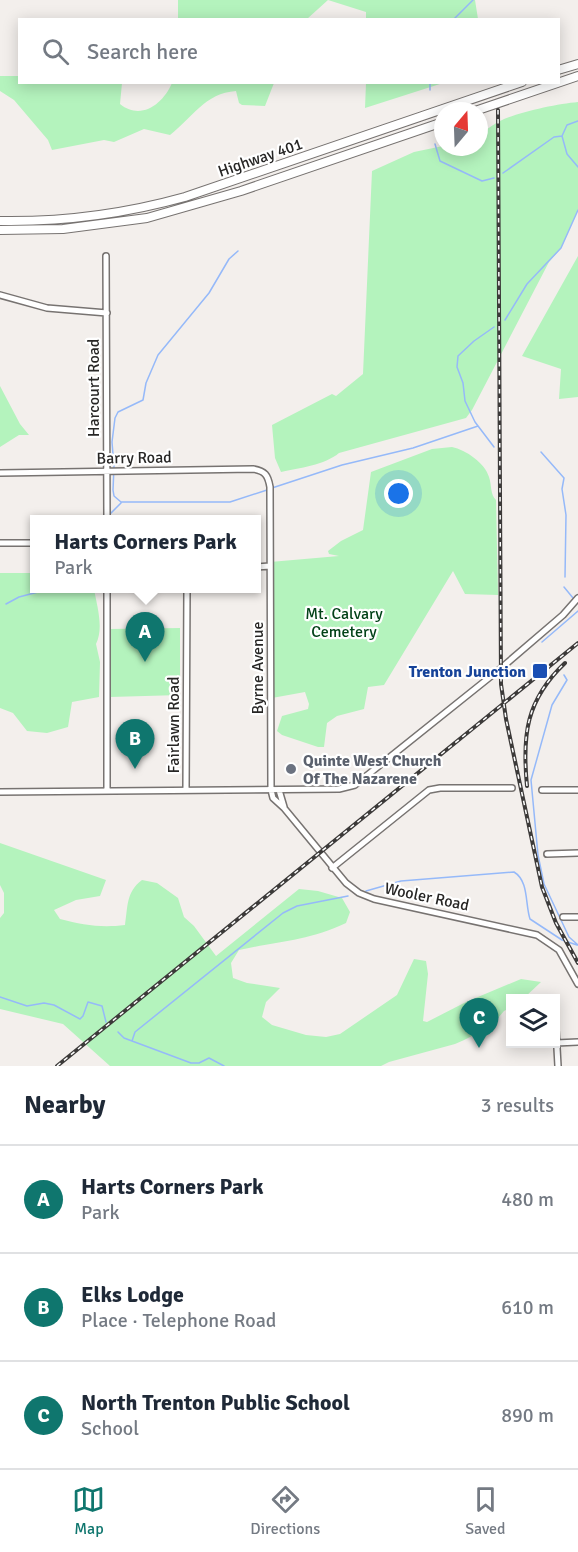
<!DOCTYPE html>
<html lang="en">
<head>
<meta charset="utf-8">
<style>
  body { margin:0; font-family:Signika,sans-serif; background:#f6f6f7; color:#1f2937 }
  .controls { position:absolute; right:18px; bottom:18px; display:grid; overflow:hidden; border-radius:0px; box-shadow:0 3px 15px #0003 }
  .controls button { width:54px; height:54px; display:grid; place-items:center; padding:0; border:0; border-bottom:2px solid #e0e1e3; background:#fff; color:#1f2937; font:30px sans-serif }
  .compass { position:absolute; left:434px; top:102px; width:54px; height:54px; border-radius:50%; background:#fff; box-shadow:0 3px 15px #0003; rotate:19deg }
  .you { position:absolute; left:399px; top:494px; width:21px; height:21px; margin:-15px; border:4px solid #fff; border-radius:50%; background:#1a73e8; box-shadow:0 0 0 9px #1a73e833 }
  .badge { display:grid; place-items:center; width:39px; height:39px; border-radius:50%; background:#0f766e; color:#fff; font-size:20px; font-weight:700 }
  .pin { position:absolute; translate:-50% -50px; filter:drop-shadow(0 2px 3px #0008) }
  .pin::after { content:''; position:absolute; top:32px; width:21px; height:18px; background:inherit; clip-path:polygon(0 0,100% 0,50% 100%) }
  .popup { position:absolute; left:30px; top:515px; width:231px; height:78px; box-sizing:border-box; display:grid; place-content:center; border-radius:0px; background:#fff; filter:drop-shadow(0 2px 4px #0005); font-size:20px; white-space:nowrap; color:#747a83 }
  .popup b { font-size:22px; color:#1f2937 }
  .popup::after { content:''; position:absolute; left:50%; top:100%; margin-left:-12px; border:12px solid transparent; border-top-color:#fff }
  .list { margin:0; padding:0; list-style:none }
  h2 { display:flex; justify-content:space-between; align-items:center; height:78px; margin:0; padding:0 24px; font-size:26px }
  h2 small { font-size:20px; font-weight:400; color:#747a83 }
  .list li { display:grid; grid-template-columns:39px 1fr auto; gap:18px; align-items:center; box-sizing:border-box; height:108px; padding:0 24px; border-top:2px solid #e0e1e3 }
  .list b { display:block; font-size:22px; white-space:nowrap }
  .list p { margin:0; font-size:20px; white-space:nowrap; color:#747a83 }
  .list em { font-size:20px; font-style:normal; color:#747a83 }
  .icon { flex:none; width:33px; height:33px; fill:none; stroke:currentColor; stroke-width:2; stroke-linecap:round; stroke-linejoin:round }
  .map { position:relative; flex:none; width:578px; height:1066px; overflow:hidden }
  .search { position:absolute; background:#fff; box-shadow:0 3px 15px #0003; left:18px; right:18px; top:18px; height:66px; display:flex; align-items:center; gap:15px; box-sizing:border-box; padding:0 21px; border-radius:0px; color:#747a83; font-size:22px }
  .sheet { height:402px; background:#fff }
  nav { display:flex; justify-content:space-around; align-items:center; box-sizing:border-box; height:84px; border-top:2px solid #e0e1e3; background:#fff; font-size:16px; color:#747a83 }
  nav a { display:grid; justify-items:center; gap:3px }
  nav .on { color:#0f766e }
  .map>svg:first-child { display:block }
</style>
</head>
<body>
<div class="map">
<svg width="578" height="1066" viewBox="0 0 578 1066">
  <rect width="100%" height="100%" fill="#f3efec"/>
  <path fill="#b4f3bd" d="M178,0H475L478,19H366V12L328,0L307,19H178Z
    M0,76H19L20,82L122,83L120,104C141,121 163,104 172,83H274L265,106L242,105L239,103L236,91C205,93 192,118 170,135L144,129L114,142L104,140L52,150L48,140L14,100L0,91Z
    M366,83V82L443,83L365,108Z
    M578,102V210L561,248L549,262L472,410L466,418L339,453C325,465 299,468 281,472L275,458L272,425L332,394L336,396L363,374L372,171L414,152L443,146L479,147V133C487,130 492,125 500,121C518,112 557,104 578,102Z
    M578,256V397L559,399L561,369L522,356Z
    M0,386L20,424L29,435H19L0,447Z
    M452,447C466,450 485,463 489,477C492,486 490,494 496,500L498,595L465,594L453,571L384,685L368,687L364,709L337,716L327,723L324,747H318L282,735L277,731L282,716L308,709L309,704L305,692L272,698L270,562L339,556L329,554L328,551L341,541L363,530L371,472L432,449Z
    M0,573H34V588L94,589C97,606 104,628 96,644L100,662L99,697L72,702L68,727L47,733L27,731L13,713L0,708Z
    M180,628V695L110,697V629Z
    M0,843L106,880L100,896L76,900L54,910L60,919C83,925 101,928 125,925C128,906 126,892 142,880L157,883L178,898L184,917L194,926L216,956L299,889L318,891L342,898L350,912L346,923C308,941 279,941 239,950L231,963L233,978L247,983L280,988L266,1002L262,1017L272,1025L306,1035L326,1037L340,1034L397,995L414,959L426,961L428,974L423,1021L427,1022L466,1002L521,979L541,982L524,998L510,999V1008L504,1011L487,1031C476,1032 466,1040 455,1044C433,1050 411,1056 389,1062L381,1066H110L63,1024L0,1009V918L4,913V893L0,885Z"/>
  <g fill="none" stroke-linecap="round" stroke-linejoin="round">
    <path stroke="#95b9f9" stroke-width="1.5" d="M453,20L473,0
      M430,90V82
      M578,121L567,125L562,136L567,154L578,167
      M435,144L440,161L482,181L494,178
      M503,173L554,137L562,136
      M238,251L229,259L209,293L158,355L146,383L143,400L118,412L115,418L112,442L114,467L113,490L114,496L121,502H230L267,490
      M505,320L527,284L561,248L578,210
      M494,327L474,341L458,356L457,367L463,383L465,401L475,422L494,447
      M541,452L564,478L562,489L566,515L565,577
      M272,488L342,465L413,448L478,426
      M109,515L121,503
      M564,587L573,598
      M6,604L19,597L53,588
      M542,642L578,611
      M564,675L567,680L552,705L531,780L538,855L544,884L569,937L578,945
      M366,891L401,881L514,872C529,881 525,904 530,919L562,940L577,945
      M0,997L27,1006L44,1003L54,1005L80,1019L83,1016L88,1002L102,1006L106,1022
      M118,1032L124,1038L191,1063H199L209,1058L224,1066
      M132,1041L135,1032L283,913L297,906L348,896"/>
    <g stroke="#777371" stroke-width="8">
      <path id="minor" d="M106,256L107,520
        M0,295L47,308L107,313
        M0,473L253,469C265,471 268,475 270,487L271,790L273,798L284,808L346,883L359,893L374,899L537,935L559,950L578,984
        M0,543H34
        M256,567L270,566
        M107,588V791
        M186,790L187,588
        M279,790L284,807
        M542,790H578
        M0,792L339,789L355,785L500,669L563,615L578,598
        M547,854L578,853
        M332,868L429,790L440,788H512
        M563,917H578
        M556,1030L558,1066
        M556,1043L578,1042"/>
    </g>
    <g stroke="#777371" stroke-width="10">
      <path id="highway" d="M558,70L578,64
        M475,111L578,76
        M0,221C63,222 124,214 185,197L522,82
        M0,230L63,229L147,218L241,191L443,122"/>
    </g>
    <use href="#minor" stroke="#fff" stroke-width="5"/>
    <use href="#highway" stroke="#fff" stroke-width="8"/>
    <g stroke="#3c3a39" stroke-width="4">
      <path id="rail" d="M498,110L501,684L506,719L542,887L556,923L578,963
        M527,786C522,735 526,700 565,663
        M57,1066L578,643"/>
    </g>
    <use href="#rail" stroke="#fff" stroke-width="1.5" stroke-dasharray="4.5" stroke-linecap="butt"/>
  </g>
  <rect fill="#1a4fb4" stroke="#fff" stroke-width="2" x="532" y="663" width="16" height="16" rx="3"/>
  <circle fill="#6b7280" stroke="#fff" stroke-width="2" cx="291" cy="769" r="6"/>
  <g text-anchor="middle" stroke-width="4.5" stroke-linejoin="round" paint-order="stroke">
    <g font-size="16" fill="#272625" stroke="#fff">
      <text transform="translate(260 157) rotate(-19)" y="6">Highway 401</text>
      <text transform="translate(93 388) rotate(-90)" y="6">Harcourt Road</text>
      <text transform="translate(134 457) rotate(-1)" y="6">Barry Road</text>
      <text transform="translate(257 668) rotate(-90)" y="6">Byrne Avenue</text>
      <text transform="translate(173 725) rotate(-90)" y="6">Fairlawn Road</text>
      <text transform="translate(427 896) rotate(12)" y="6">Wooler Road</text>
    </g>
    <g font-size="16" fill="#024218" stroke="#fff">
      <text x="344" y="619">Mt. Calvary<tspan x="344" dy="18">Cemetery</tspan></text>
    </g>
    <g font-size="16" font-weight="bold" fill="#164399" stroke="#fff" text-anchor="end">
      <text x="526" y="677">Trenton Junction</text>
    </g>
    <g font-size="16" font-weight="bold" fill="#5b616d" stroke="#fff" text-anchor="start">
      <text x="303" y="766">Quinte West Church<tspan x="303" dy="18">Of The Nazarene</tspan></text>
    </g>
  </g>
</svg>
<div class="controls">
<button><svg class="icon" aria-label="layers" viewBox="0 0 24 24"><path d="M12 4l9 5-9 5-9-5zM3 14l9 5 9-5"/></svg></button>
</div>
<svg class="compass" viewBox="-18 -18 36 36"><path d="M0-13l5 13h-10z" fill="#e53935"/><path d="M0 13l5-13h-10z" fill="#747a83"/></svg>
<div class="you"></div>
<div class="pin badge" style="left:145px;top:662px">A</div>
<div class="popup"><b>Harts Corners Park</b>Park</div>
<div class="pin badge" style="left:135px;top:769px">B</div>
<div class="pin badge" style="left:479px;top:1048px">C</div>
<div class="search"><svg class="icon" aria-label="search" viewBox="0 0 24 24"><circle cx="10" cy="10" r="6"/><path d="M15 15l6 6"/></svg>Search here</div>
</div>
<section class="sheet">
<h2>Nearby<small>3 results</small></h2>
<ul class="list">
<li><span class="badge">A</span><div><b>Harts Corners Park</b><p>Park</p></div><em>480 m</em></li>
<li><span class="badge">B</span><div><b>Elks Lodge</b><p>Place · Telephone Road</p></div><em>610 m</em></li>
<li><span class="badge">C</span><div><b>North Trenton Public School</b><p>School</p></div><em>890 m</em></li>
</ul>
</section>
<nav>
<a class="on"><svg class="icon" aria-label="map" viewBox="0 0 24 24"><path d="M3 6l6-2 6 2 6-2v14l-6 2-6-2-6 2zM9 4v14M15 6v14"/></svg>Map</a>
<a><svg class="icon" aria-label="directions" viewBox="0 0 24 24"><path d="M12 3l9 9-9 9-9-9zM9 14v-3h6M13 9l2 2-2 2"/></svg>Directions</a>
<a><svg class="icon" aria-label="saved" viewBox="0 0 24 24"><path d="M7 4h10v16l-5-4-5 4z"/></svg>Saved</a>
</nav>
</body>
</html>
